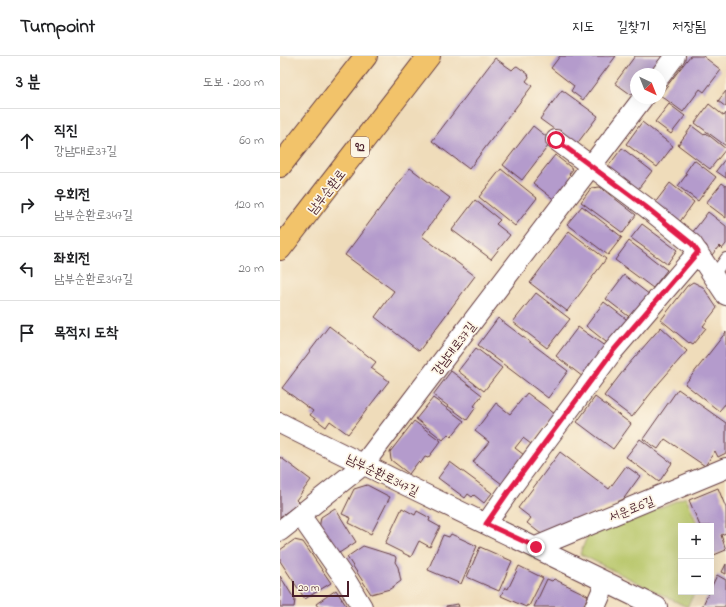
<!DOCTYPE html>
<html lang="ko">
<head>
<meta charset="utf-8">
<style>
  body { margin:0; font-family:"Indie Flower","Poor Story",sans-serif; background:#f2f2f2; color:#202124 }
  .controls { position:absolute; right:12px; bottom:12px; display:grid; overflow:hidden; border-radius:0px; box-shadow:0 4px 16px #0002 }
  .controls button { width:36px; height:36px; display:grid; place-items:center; padding:0; border:0; border-bottom:1px solid #e0e0e0; background:#fff; color:#202124; font:20px sans-serif }
  .compass { position:absolute; left:350px; top:12px; width:36px; height:36px; border-radius:50%; background:#fff; box-shadow:0 4px 16px #0002; rotate:137deg }
  .scale { position:absolute; left:12px; bottom:10px; width:57px; box-sizing:border-box; padding-left:4px; border:2px solid #4a1f2b; border-top:0; font-size:11px; line-height:14px; white-space:nowrap; color:#4a1f2b; -webkit-text-stroke:3px #fcf5e5; paint-order:stroke }
  .stop { position:absolute; width:12px; height:12px; margin:-9px; border:3px solid #e11d48; border-radius:50%; background:#fff }
  .stop.end { background:#e11d48; border-color:#fff; box-shadow:0 1px 4px #0008 }
  .list { margin:0; padding:0; list-style:none }
  h2 { display:flex; justify-content:space-between; align-items:center; height:52px; margin:0; padding:0 16px; font-size:17px }
  h2 small { font-size:13px; font-weight:400; color:#757577 }
  .list li { display:grid; grid-template-columns:26px 1fr auto; gap:12px; align-items:center; box-sizing:border-box; height:64px; padding:0 16px; border-top:1px solid #e0e0e0 }
  .list b { display:block; font-size:15px; white-space:nowrap }
  .list p { margin:0; font-size:13px; white-space:nowrap; color:#757577 }
  .list em { font-size:13px; font-style:normal; color:#757577 }
  .icon { flex:none; width:22px; height:22px; fill:none; stroke:currentColor; stroke-width:2; stroke-linecap:round; stroke-linejoin:round }
  .map { position:relative; flex:none; width:446px; height:551px; overflow:hidden }
  header { display:flex; align-items:center; gap:24px; box-sizing:border-box; height:56px; padding:0 20px; background:#fff; border-bottom:1px solid #e0e0e0 }
  header strong { font-size:19px }
  nav { display:flex; gap:22px; margin-inline-start:auto; font-size:14px }
  main { display:flex }
  aside { flex:1; background:#fff }
  .map>svg:first-child { display:block }
</style>
</head>
<body>
<header>
<strong>Turnpoint</strong>
<nav><a>지도</a><a>길찾기</a><a>저장됨</a></nav>
</header>
<main>
<aside>
<h2>3 분<small>도보 · 200 m</small></h2>
<ul class="list">
<li><svg class="icon" aria-label="ahead" viewBox="0 0 24 24"><path d="M12 20V5M6 11l6-6 6 6"/></svg><div><b>직진</b><p>강남대로37길</p></div><em>60 m</em></li>
<li><svg class="icon" aria-label="right" viewBox="0 0 24 24"><path d="M7 20v-9h11M14 6l5 5-5 5"/></svg><div><b>우회전</b><p>남부순환로347길</p></div><em>120 m</em></li>
<li><svg class="icon" aria-label="left" viewBox="0 0 24 24"><path d="M17 20v-9H6M10 6l-5 5 5 5"/></svg><div><b>좌회전</b><p>남부순환로347길</p></div><em>20 m</em></li>
<li><svg class="icon" aria-label="arrive" viewBox="0 0 24 24"><path d="M6 21V4h12l-3 4 3 4H6"/></svg><div><b>목적지 도착</b></div></li>
</ul>
</aside>
<div class="map">
<svg width="446" height="551" viewBox="0 0 446 551">
  <rect width="100%" height="100%" fill="#fcf5e5"/>
  <filter id="ink" filterUnits="userSpaceOnUse"><feTurbulence type="fractalNoise" baseFrequency=".025" numOctaves="2"/><feDisplacementMap in="SourceGraphic" scale="8" xChannelSelector="R" yChannelSelector="G"/><feConvolveMatrix kernelMatrix="1 2 1 2 8 2 1 2 1" color-interpolation-filters="sRGB"/></filter>
  <filter id="wash" filterUnits="userSpaceOnUse"><feTurbulence type="fractalNoise" baseFrequency=".012" numOctaves="4" result="noise"/><feDisplacementMap in="SourceGraphic" scale="16" xChannelSelector="R" yChannelSelector="G"/><feGaussianBlur stdDeviation="0.9" result="paint"/><feColorMatrix in="noise" values="0 0 0 0 0 0 0 0 0 0 0 0 0 0 0 0 0 1.4 0 .05"/><feComposite in="paint" operator="in"/></filter>
  <g filter="url(#wash)">
    <rect width="100%" height="100%" fill="#efdcba"/>
    <path fill="#b7c669" stroke="#80724a" d="M406,441L418,470H401V536H415L407,551L300,498L307,481Z"/>
    <g id="blocks">
      <path fill="#b49bcc" d="M280,0H336L303,44L291,35L294,30L271,12Z
        M355,0H383L369,18H356V36L353,40L335,27Z
        M410,0H423L441,14L424,36L420,33L403,56L380,39Z
        M215,2L232,14L235,11L237,10L248,18L249,21L246,25L252,30L189,113L152,85Z
        M282,34L318,60L296,89L260,63Z
        M446,35V51L438,45Z
        M389,48L405,60L391,78L375,66Z
        M429,48L444,60L446,57V90L415,67Z
        M362,66L393,90L377,111L346,88Z
        M253,70L272,85L242,124L223,109Z
        M412,70L424,79L426,77L446,93L430,113L398,89Z
        M342,92L372,115L355,137L327,112Z
        M275,99L293,113L289,118L293,122L276,145L253,127Z
        M446,102V122L436,115Z
        M414,104L436,121L418,145L398,130L407,118L405,117Z
        M130,112L170,142L142,180L195,220L139,295L95,261L114,235L65,199Z
        M221,113L257,142L235,170L199,141Z
        M390,127L414,146L399,167L374,148Z
        M442,127L446,130V162L426,147Z
        M320,131L356,159L343,177L301,146L311,132Z
        M195,144L220,164L216,168L230,179L211,203L172,174Z
        M302,150L342,181L328,199L287,168Z
        M428,156L446,170V188L442,193L439,190L432,199L409,181Z
        M362,168L397,194L387,208L351,182Z
        M289,175L326,203L287,255L250,227Z
        M349,185L387,214L373,232L335,204Z
        M344,219L370,239L352,263L326,243Z
        M413,226L423,231L437,252L423,270L426,272L413,288L410,286L409,287L381,264L407,230Z
        M256,237L290,263L267,292L233,266Z
        M324,246L350,266L331,290L306,270Z
        M218,262L288,315L268,342L198,289Z
        M49,270L96,306L91,312L109,325L68,378L50,365L46,371L30,359L33,355L2,332Z
        M298,271L326,291L303,321L276,300Z
        M381,271L407,295L379,327L352,361L324,340L347,310Z
        M446,276V347L439,355L405,328Z
        M196,292L222,312L204,335L178,315Z
        M171,315L202,339L194,350L196,351L187,364L153,339Z
        M398,333L446,367V397L438,401L435,395L425,410L385,383L378,393L363,383Z
        M247,337L275,358L251,388L243,382L235,392L244,399L222,428L193,406L209,386L195,375L216,347L230,358Z
        M315,341L351,368L333,393L297,366Z
        M153,342L184,365L171,381L168,378L163,384L136,363Z
        M134,365L161,385L148,402L145,401L140,408L138,406L129,418L111,404L110,396Z
        M360,383L392,407L379,426L346,401Z
        M280,396L329,433L346,410L360,420L342,445L261,478L247,467L251,462L238,452Z
        M0,401L31,424L16,444L19,447L0,461Z
        M170,406L212,437L204,447L194,439L192,441L188,438L185,442L158,422Z
        M87,429L110,441L91,478L69,467L71,462L62,458L74,433Z
        M438,432L446,452V477L441,479L446,494L434,499L431,492V470H420L409,444Z
        M55,452L76,486L56,499L39,473L41,461Z
        M122,452L135,459L137,455L150,462L149,465L160,471L150,491L139,485L131,501L105,488Z
        M171,478L197,490L181,528L148,514L163,479L169,481Z
        M14,484L23,486L51,527L25,543L0,505V494Z
        M83,490L115,500L116,502L115,506L118,511L121,525L110,533L91,538L67,501Z
        M200,491L232,505L219,535L187,521Z
        M446,508V518L442,516Z
        M239,510L263,522L249,550L247,549L246,551L221,540L225,531L228,533Z
        M437,519L446,524V548L444,551H422L429,536H431V532Z
        M0,520L15,544L14,551H0Z
        M267,523L272,525L274,523L307,539L308,540L303,551H254Z
        M56,534L67,551H38L36,548Z
        M178,548L179,551H166V550Z"/>
    </g>
  </g>
  <g filter="url(#ink)">
    <use href="#blocks" fill-opacity="0" stroke="#633b40" stroke-width="1"/>
    <g fill="none" stroke-linecap="round" stroke-linejoin="round">
      <g stroke="#633b40" stroke-width="12">
        <path id="service" d="M434,219L446,202"/>
      </g>
      <g stroke="#633b40" stroke-width="22">
        <path id="minor" d="M380,20L395,0
          M276,84L366,151L412,188L446,239
          M0,367C125,430 251,489 377,551
          M20,459L67,526L82,551
          M206,468L231,432L333,295L418,196
          M0,475L83,409L363,42
          M256,491L446,412
          M315,551L326,526"/>
      </g>
      <g stroke="#633b40" stroke-width="24">
        <path id="primary" d="M0,110L86,0
          M0,193L149,0"/>
      </g>
      <use href="#service" stroke="#fff" stroke-width="10"/>
      <use href="#minor" stroke="#fff" stroke-width="20"/>
      <use href="#primary" stroke="#f2c36a" stroke-width="22"/>
    </g>
  </g>
  <g fill="none" stroke-linecap="round" stroke-linejoin="round" filter="url(#ink)">
    <path stroke="#e11d48" stroke-width="5" d="M256,491L206,468L231,432L333,295L418,196L412,188L366,151L276,84"/>
  </g>
  <g text-anchor="middle" stroke-width="3.5" stroke-linejoin="round" paint-order="stroke">
    <rect fill="#fcf5e5" stroke="#7f5f63" stroke-width="1" x="71" y="81" width="18" height="20" rx="3"/>
    <g font-size="12" font-weight="bold" fill="#4a1f2b">
      <text x="80" y="95">92</text>
    </g>
    <g font-size="13" fill="#4a1f2b" stroke="#fcf5e5">
      <text transform="translate(46 135) rotate(-52)" y="5">남부순환로</text>
      <text transform="translate(173 292) rotate(-53)" y="5">강남대로37길</text>
      <text transform="translate(103 418) rotate(26)" y="5">남부순환로347길</text>
      <text transform="translate(351 452) rotate(-22)" y="5">서운로6길</text>
    </g>
  </g>
</svg>
<div class="controls">
<button>+</button>
<button>−</button>
</div>
<svg class="compass" viewBox="-18 -18 36 36"><path d="M0-13l5 13h-10z" fill="#e53935"/><path d="M0 13l5-13h-10z" fill="#757577"/></svg>
<div class="scale">20 m</div>
<div class="stop" style="left:276px;top:84px"></div>
<div class="stop end" style="left:256px;top:491px"></div>
</div>
</main>
</body>
</html>
